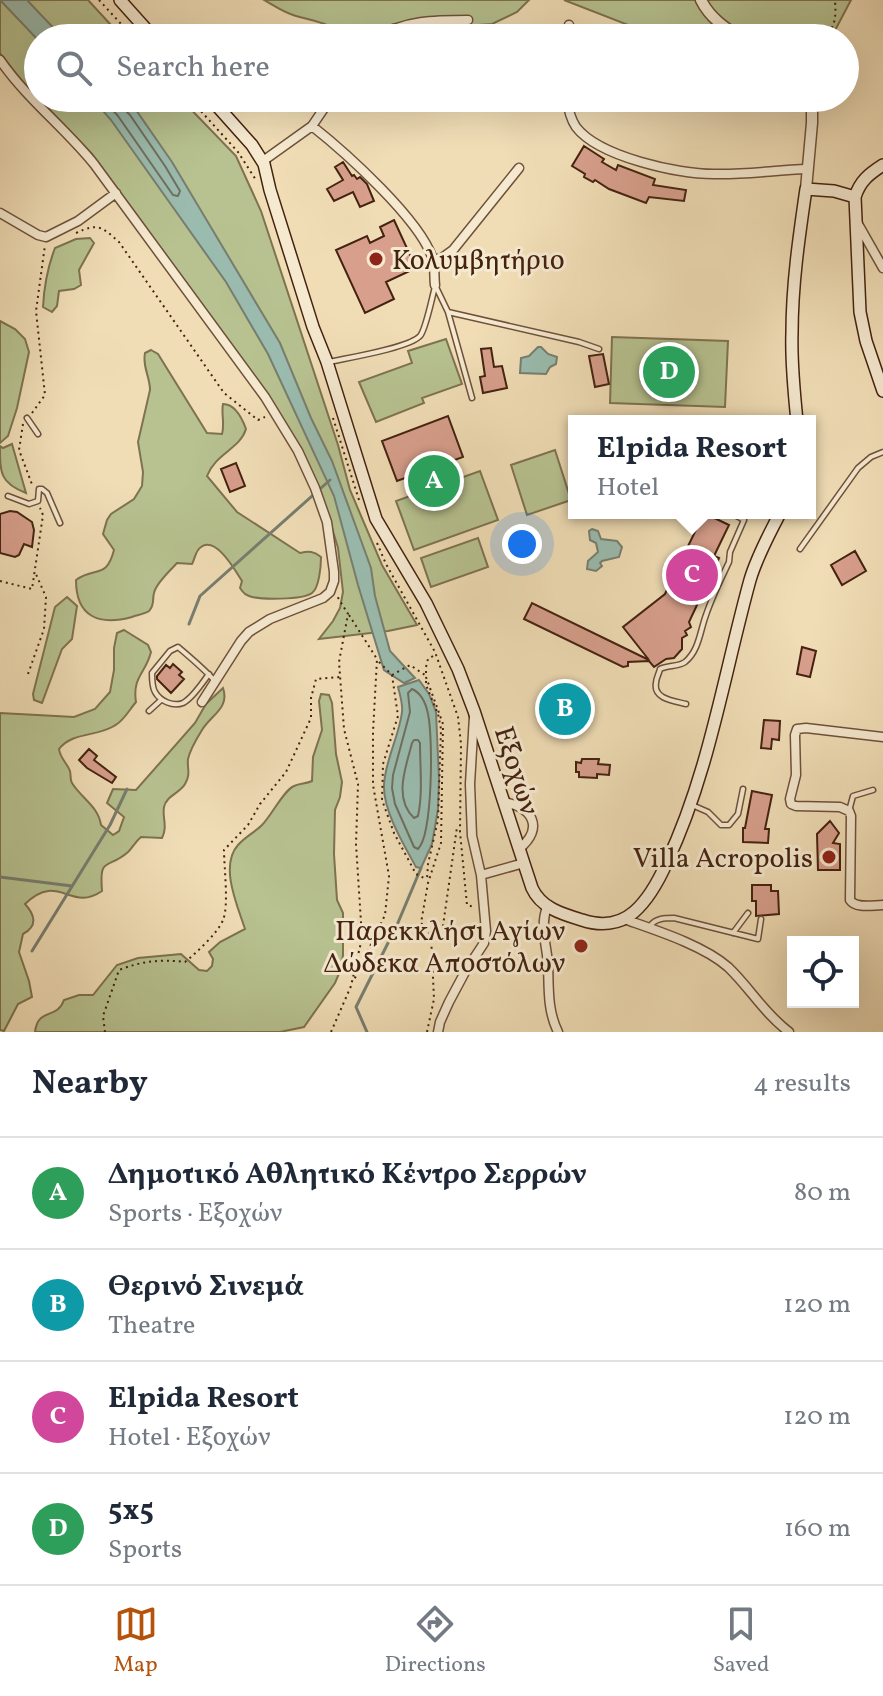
<!DOCTYPE html>
<html lang="en">
<head>
<meta charset="utf-8">
<style>
  body { margin:0; font-family:Vollkorn,serif; background:#f6f6f7; color:#1f2937 }
  .controls { position:absolute; right:24px; bottom:24px; display:grid; overflow:hidden; border-radius:0px; box-shadow:0 8px 32px #0002 }
  .controls button { width:72px; height:72px; display:grid; place-items:center; padding:0; border:0; border-bottom:2px solid #e0e1e3; background:#fff; color:#1f2937; font:40px sans-serif }
  .you { position:absolute; left:522px; top:544px; width:28px; height:28px; margin:-20px; border:6px solid #fff; border-radius:50%; background:#1a73e8; box-shadow:0 0 0 12px #1a73e833 }
  .badge { display:grid; place-items:center; width:52px; height:52px; border-radius:50%; background:#b45309; color:#fff; font-size:26px; font-weight:700 }
  .pin { position:absolute; translate:-50% -50%; border:4px solid #fff; box-shadow:0 2px 8px #0006 }
  .popup { position:absolute; left:568px; top:415px; width:248px; height:104px; box-sizing:border-box; display:grid; place-content:center; border-radius:0px; background:#fff; filter:drop-shadow(0 2px 6px #0005); font-size:26px; white-space:nowrap; color:#747a83 }
  .popup b { font-size:30px; color:#1f2937 }
  .popup::after { content:''; position:absolute; left:50%; top:100%; margin-left:-16px; border:16px solid transparent; border-top-color:#fff }
  .list { margin:0; padding:0; list-style:none }
  h2 { display:flex; justify-content:space-between; align-items:center; height:104px; margin:0; padding:0 32px; font-size:34px }
  h2 small { font-size:26px; font-weight:400; color:#747a83 }
  .list li { display:grid; grid-template-columns:52px 1fr auto; gap:24px; align-items:center; box-sizing:border-box; height:112px; padding:0 32px; border-top:2px solid #e0e1e3 }
  .list b { display:block; font-size:30px; white-space:nowrap }
  .list p { margin:0; font-size:26px; white-space:nowrap; color:#747a83 }
  .list em { font-size:26px; font-style:normal; color:#747a83 }
  .icon { flex:none; width:44px; height:44px; fill:none; stroke:currentColor; stroke-width:2; stroke-linecap:round; stroke-linejoin:round }
  .map { position:relative; flex:none; width:883px; height:1032px; overflow:hidden }
  .search { position:absolute; background:#fff; box-shadow:0 8px 32px #0002; left:24px; right:24px; top:24px; height:88px; display:flex; align-items:center; gap:20px; box-sizing:border-box; padding:0 28px; border-radius:44px; color:#747a83; font-size:30px }
  .sheet { height:552px; background:#fff }
  nav { display:flex; justify-content:space-around; align-items:center; box-sizing:border-box; height:112px; border-top:2px solid #e0e1e3; background:#fff; font-size:22px; color:#747a83 }
  nav a { display:grid; justify-items:center; gap:4px }
  nav .on { color:#b45309 }
  .map>svg:first-child { display:block }
</style>
</head>
<body>
<div class="map">
<svg width="883" height="1032" viewBox="0 0 883 1032">
  <rect width="100%" height="100%" fill="#f0ddb6"/>
  <filter id="stains"><feTurbulence type="fractalNoise" baseFrequency=".0025" numOctaves="4"/><feColorMatrix values="0 0 0 0 .2 0 0 0 0 .09 0 0 0 0 .02 0 0 0 .5 -.17"/></filter>
  <radialGradient id="worn" r=".72"><stop offset=".6" stop-color="#630" stop-opacity="0"/><stop offset="1" stop-color="#630" stop-opacity=".3"/></radialGradient>
  <path fill="#b7c290" stroke="#7e7250" stroke-width="2" d="M0,0H88L123,38H38V98H180L236,156L261,211L338,445L350,490L382,565L417,625L388,631L319,639L333,621L340,608L343,592L338,548L328,515L262,386L92,154L20,79L0,53Z
    M264,0H529L517,12L492,24L452,27L393,24L364,38H346C328,21 315,22 293,15C283,12 273,5 264,0Z
    M564,0H851L831,38H641L631,26Z
    M90,238L94,243L79,270L81,285L74,289L59,291L57,306L52,312L43,307C44,287 48,266 55,248L76,239Z
    M0,321L15,329L25,339L29,352L17,408L8,436L0,443Z
    M612,337L728,341L725,407L610,403Z
    M446,339L462,384L422,398L424,403L376,422L359,382L412,363L408,351Z
    M151,350L158,354L207,433L222,434C225,423 221,414 223,404C235,404 242,418 246,429C240,449 216,453 207,476L237,512L300,553C309,551 314,551 321,557C321,567 319,588 312,593C303,600 259,600 249,596C243,594 244,593 240,588L242,581C235,570 216,536 201,547C195,551 195,559 192,564L177,563C170,571 156,583 154,593C152,600 155,605 149,611C145,614 137,615 132,617C99,626 76,617 76,580C96,566 106,580 114,550L103,534L107,520L111,514L134,499L142,486L143,472L138,442L150,390C150,376 142,367 145,353Z
    M12,444L26,493C0,483 0,473 0,446L3,448Z
    M555,450L571,500L527,515L511,465Z
    M480,471L498,520L414,550L396,501Z
    M478,538L488,567L431,587L421,558Z
    M67,597L77,606L72,639L62,649L42,703L34,700L33,694L55,607Z
    M124,630L148,645L151,652C146,673 132,677 136,702C129,710 124,721 114,726C96,737 72,732 59,749C60,758 67,763 70,771C71,775 70,780 72,783C82,799 98,806 101,825L113,835L119,831L124,817L107,803L113,789L136,790L195,723L206,704L223,688C230,708 211,715 202,730C197,738 190,750 188,759C187,769 191,774 185,784C180,793 166,796 164,807C162,818 168,826 162,838L141,837C135,842 133,847 128,852C108,870 99,855 102,891C70,913 59,871 25,904C35,915 38,926 23,934L19,952L29,981L32,997L18,1004L4,1031L0,1030V713L74,717L95,709L110,692L114,670V648L117,633Z
    M321,694L329,695L332,703L336,754L342,782L340,797L335,810L334,854L337,900L343,913V955L341,969L335,983L304,1027L280,1032H35C38,1007 57,1020 64,1000L79,995H93L117,965L138,958L181,954L199,970L207,971L212,966L213,959L209,952L220,942L245,929C238,907 219,866 238,845C245,837 255,832 262,825C272,815 283,791 294,786C300,783 306,784 312,781L313,757L322,730L319,701Z"/>
  <path fill="#9abcaf" stroke="#787e6f" stroke-width="2" d="M0,0H27L63,38H38V40Z
    M92,98H124L136,110L172,162L280,343L311,418L332,461L371,568L375,596L390,651L415,678L404,683L384,670L358,585L334,496L268,354L226,282L111,120Z
    M538,347H541L548,354L557,357L556,364L550,367L546,374L520,373L521,358L529,356Z
    M592,529L598,531L601,539L617,541L622,547L619,557L602,561L600,563L602,566L596,571L587,569L588,561L598,552L596,543L590,540L589,531Z
    M419,680L429,694L436,712L439,779L438,809L432,844L421,868L416,867C404,845 383,811 384,785C385,760 399,737 402,712C403,704 400,695 398,687Z"/>
  <g fill="none" stroke-linecap="round" stroke-linejoin="round">
    <path stroke="#6f6f60" stroke-width="2" d="M102,98L118,116L173,195L178,196L180,191L165,166L130,115L121,106L119,98
      M412,689C421,693 426,704 428,714C433,736 433,834 418,849L414,847L395,804L392,788L393,775L410,712L408,693Z
      M414,740H418L420,743C420,767 423,793 418,816L414,818C393,798 406,767 412,743Z"/>
    <path stroke="#787e6f" stroke-width="3" d="M189,624L200,596L330,480
      M0,877L72,886
      M32,951L110,825L127,789
      M367,1032L356,1007L397,925L421,868"/>
  </g>
  <path fill="#d79f8c" stroke="#442210" stroke-width="2" d="M584,146L604,159L602,162L616,170L618,165L655,179L653,185L686,190L684,201L649,197L646,203L609,189L595,180L593,182L584,177L585,174L572,166Z
    M343,162L352,176L354,175L357,179L360,177L367,184L374,201L360,207L353,192L334,201L327,189L343,180L335,167Z
    M394,220L416,268L386,282L394,299L365,313L336,250L367,236L370,243L384,236L380,227Z
    M491,348L494,367L502,366L507,388L483,393L480,377L485,376L481,349Z
    M603,354L609,384L595,387L589,356Z
    M448,416L463,457L397,481L382,441Z
    M236,463L245,486L230,492L221,469Z
    M10,511L17,512L32,522L34,530L32,547L24,544L19,555L15,557L0,553V514Z
    M704,513L729,525L714,556L719,558L689,622L691,627L685,631L687,635L682,638V649L674,658L666,659L654,667L649,661L628,662V666L623,667L524,619L532,603L649,660L623,627L665,594Z
    M855,551L866,571L842,585L831,565Z
    M802,647L816,651L810,677L797,674Z
    M173,664L182,672L179,675L184,679L171,693L157,679V676L166,665L170,668Z
    M573,693L584,724L562,733L559,726L553,728L549,717L554,715L549,703Z
    M764,720L780,721L779,740L772,739L771,749L761,748Z
    M89,749L97,756L94,760L116,777L112,783L87,768L79,760Z
    M582,759H599L598,764L610,765L609,775L597,774V778L579,777V772H576V762L581,763Z
    M752,791L772,795L765,829H769L768,843L743,842V828H745Z
    M830,821L839,833L833,843L840,844V870H818L817,834Z
    M752,885H771V891H778L779,914L756,916V901H752Z"/>
  <g fill="none" stroke-linecap="round" stroke-linejoin="round">
    <g stroke="#6f513a" stroke-width="7">
      <path id="service" d="M436,287L448,312L472,398
        M448,312L579,342L599,349
        M329,362C347,358 409,348 420,336C426,329 432,297 435,287
        M27,418L38,434
        M8,496L29,504L38,501L39,489H42L47,493L60,523
        M800,549L858,468L871,457L883,452
        M209,674C202,683 193,698 183,703C173,707 160,701 155,692C152,687 152,680 152,673L170,651L178,647C191,658 203,668 214,680
        M686,704C674,701 653,699 656,683C656,678 659,674 660,669C668,665 678,667 685,662C699,651 700,631 706,615C712,597 721,579 729,562L730,552L744,520L731,513
        M149,711L161,700
        M692,805L708,812L721,825H729L738,814L743,789
        M849,811L853,796L873,790
        M650,926C656,918 665,918 674,918L758,939L761,919
        M733,933L748,913"/>
    </g>
    <g stroke="#6f513a" stroke-width="11">
      <path id="minor" d="M377,38C404,20 436,20 468,20
        M568,38L569,25
        M0,60C27,99 64,127 94,164L265,397L298,451L315,488L327,522L334,572V581L330,592L323,598L270,619L249,632L241,641L202,702
        M567,98C568,108 570,118 576,127C599,157 678,174 714,174C745,175 776,170 807,169
        M312,126C345,152 422,221 433,260C435,267 434,277 435,285
        M263,161L312,126L331,98
        M0,213L38,235L46,237L78,221L116,193
        M858,224L883,268
        M433,260L442,258L453,250L519,168
        M883,737L806,728L797,729L795,735L796,775L790,799L791,804L796,806L840,807L849,811L851,816L850,900C856,909 873,905 883,905
        M503,802C532,806 545,828 519,849
        M481,875L524,863
        M547,907C540,926 546,943 548,963C549,987 547,1010 558,1032
        M624,919C655,930 703,945 728,967C750,988 764,1013 789,1032
        M438,1032L440,1022L449,1002L465,972L484,943L486,931L481,875L472,836L470,784L474,716"/>
    </g>
    <g stroke="#6f513a" stroke-width="13">
      <path id="tertiary" d="M701,0C710,18 725,28 741,38
        M806,189L812,123V98"/>
    </g>
    <g stroke="#442210" stroke-width="14">
      <path id="secondary" d="M120,0L154,38
        M210,98L252,145L264,164L270,190L313,327L327,362L376,519L426,603L458,669L474,711L532,888C541,908 562,914 582,920C600,926 619,925 634,912C649,899 659,880 667,862C709,773 724,674 750,580C757,556 769,535 780,513
        M883,165C869,174 860,181 855,197L860,312L866,341L883,391
        M797,421C794,392 791,362 792,333C792,285 799,237 806,189L834,191L855,197"/>
    </g>
    <path stroke="#442210" stroke-width="2" stroke-dasharray="2 4" stroke-linecap="butt" d="M99,0L134,38
      M825,38C836,25 836,16 835,0
      M189,98L238,152L256,180
      M76,233C98,223 101,226 119,242L224,393L258,420L265,417
      M32,413L45,395L36,311L45,245
      M333,418L359,500
      M23,424L19,450L33,487
      M377,543L386,564L435,652L458,717L461,744L460,832L467,905L474,907
      M0,581L32,589L43,515L40,508
      M349,615L377,659L373,732V785L389,876L385,915L354,980
      M433,656L428,659L426,667V677L443,724L441,843L428,883L421,923L431,935L443,926L457,827
      M379,662L392,675L398,716L383,764L382,800L394,833L416,874L424,878
      M28,674L44,629L46,597L35,572
      M392,675L410,665L425,675
      M426,681V685L438,714L441,729L438,820L428,864L427,879
      M105,1032L103,1016L119,970C142,961 161,959 185,962C196,953 218,933 223,920C229,906 224,867 224,850L248,825L260,804L286,772L311,718V698L316,679L340,677
      M331,1032L351,986L362,938L356,844L358,784L344,729L339,662L348,614L337,596
      M427,1032L434,999L431,936"/>
    <use href="#service" stroke="#f5e9d0" stroke-width="4"/>
    <use href="#minor" stroke="#f5e9d0" stroke-width="8"/>
    <use href="#tertiary" stroke="#f5e9d0" stroke-width="10"/>
    <use href="#secondary" stroke="#f5e9d0" stroke-width="11"/>
  </g>
  <g fill="#8f2418" stroke="#f5e9d0" stroke-width="3">
    <circle cx="376" cy="259" r="8"/>
    <circle cx="829" cy="857" r="8"/>
    <circle cx="581" cy="946" r="8"/>
  </g>
  <g text-anchor="middle" stroke-width="6" stroke-linejoin="round" paint-order="stroke">
    <g font-size="28" fill="#442210" stroke="#f5e9d0" text-anchor="end">
      <text x="392" y="269" text-anchor="start">Κολυμβητήριο</text>
      <text x="813" y="867">Villa Acropolis</text>
      <text x="565" y="940">Παρεκκλήσι Αγίων<tspan x="565" dy="32">Δώδεκα Αποστόλων</tspan></text>
    </g>
    <g font-size="28" fill="#442210" stroke="#f5e9d0">
      <text transform="translate(518 770) rotate(72)" y="10">Εξοχών</text>
    </g>
  </g>
  <rect width="100%" height="100%" filter="url(#stains)"/>
  <rect width="100%" height="100%" fill="url(#worn)"/>
</svg>
<div class="controls">
<button><svg class="icon" aria-label="locate" viewBox="0 0 24 24"><circle cx="12" cy="12" r="6"/><path d="M12 2v4M12 18v4M2 12h4M18 12h4"/></svg></button>
</div>
<div class="you"></div>
<div class="pin badge" style="left:434px;top:481px;background:#2e9e5b">A</div>
<div class="pin badge" style="left:565px;top:709px;background:#0f9aa8">B</div>
<div class="pin badge" style="left:692px;top:575px;background:#d1479c">C</div>
<div class="popup"><b>Elpida Resort</b>Hotel</div>
<div class="pin badge" style="left:669px;top:372px;background:#2e9e5b">D</div>
<div class="search"><svg class="icon" aria-label="search" viewBox="0 0 24 24"><circle cx="10" cy="10" r="6"/><path d="M15 15l6 6"/></svg>Search here</div>
</div>
<section class="sheet">
<h2>Nearby<small>4 results</small></h2>
<ul class="list">
<li><span class="badge" style="background:#2e9e5b">A</span><div><b>Δημοτικό Αθλητικό Κέντρο Σερρών</b><p>Sports · Εξοχών</p></div><em>80 m</em></li>
<li><span class="badge" style="background:#0f9aa8">B</span><div><b>Θερινό Σινεμά</b><p>Theatre</p></div><em>120 m</em></li>
<li><span class="badge" style="background:#d1479c">C</span><div><b>Elpida Resort</b><p>Hotel · Εξοχών</p></div><em>120 m</em></li>
<li><span class="badge" style="background:#2e9e5b">D</span><div><b>5x5</b><p>Sports</p></div><em>160 m</em></li>
</ul>
</section>
<nav>
<a class="on"><svg class="icon" aria-label="map" viewBox="0 0 24 24"><path d="M3 6l6-2 6 2 6-2v14l-6 2-6-2-6 2zM9 4v14M15 6v14"/></svg>Map</a>
<a><svg class="icon" aria-label="directions" viewBox="0 0 24 24"><path d="M12 3l9 9-9 9-9-9zM9 14v-3h6M13 9l2 2-2 2"/></svg>Directions</a>
<a><svg class="icon" aria-label="saved" viewBox="0 0 24 24"><path d="M7 4h10v16l-5-4-5 4z"/></svg>Saved</a>
</nav>
</body>
</html>
